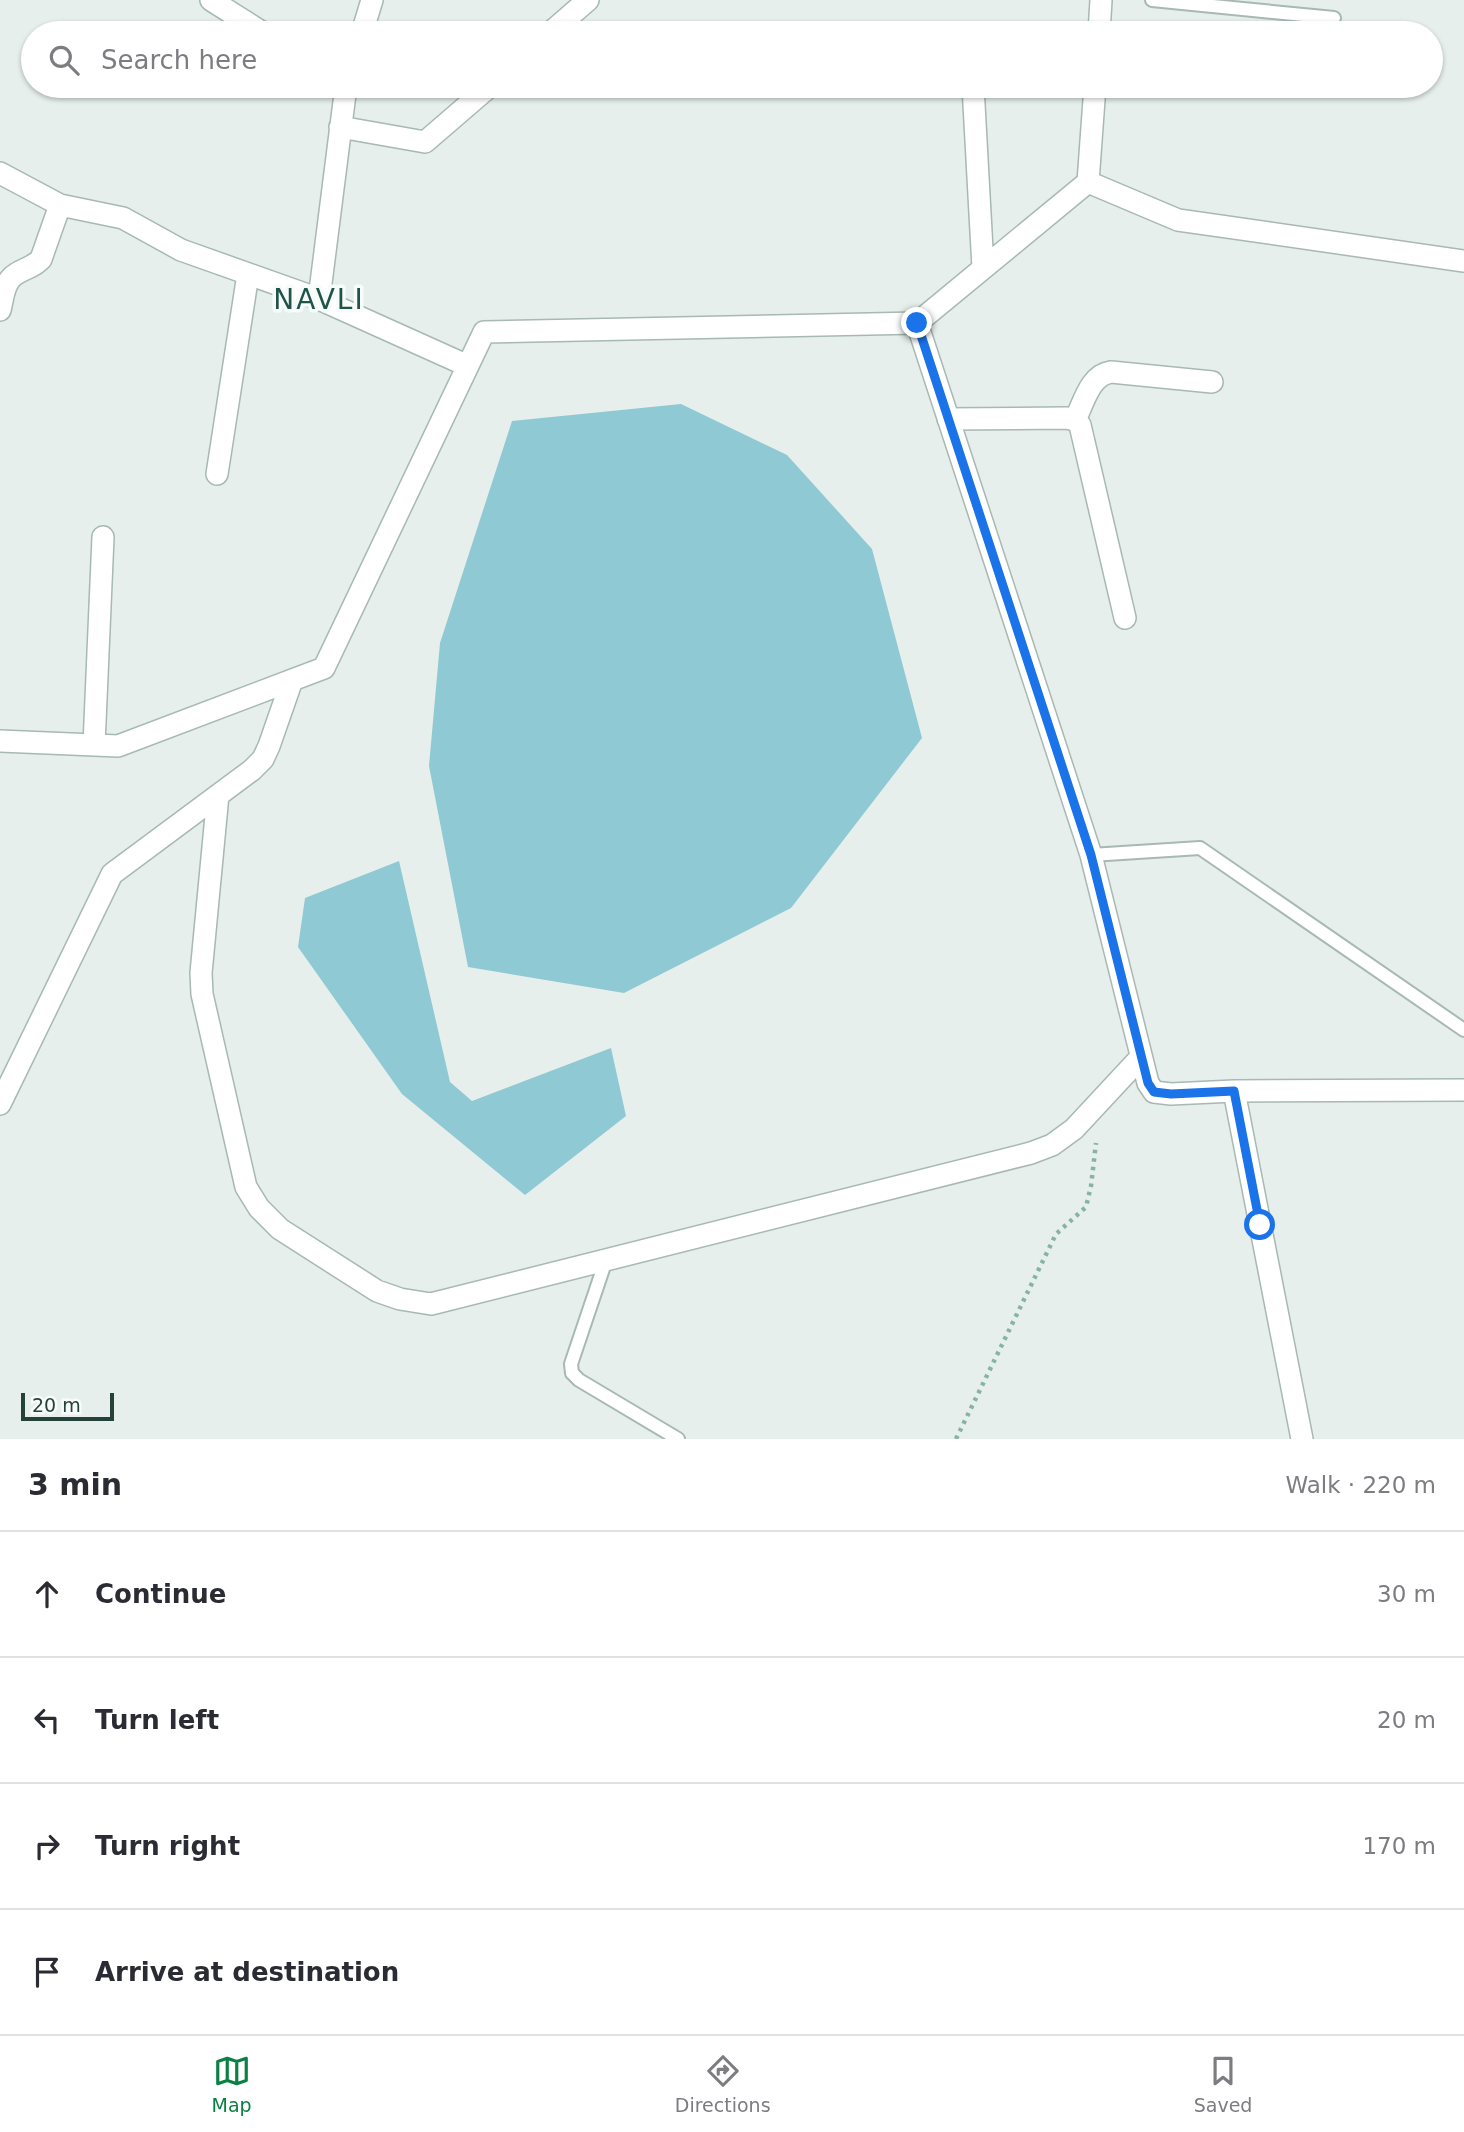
<!DOCTYPE html>
<html lang="en">
<head>
<meta charset="utf-8">
<style>
  body { margin:0; font-family:"DejaVu Sans",sans-serif; background:#f2f2f3; color:#2b2b33 }
  .scale { position:absolute; left:21px; bottom:18px; width:93px; box-sizing:border-box; padding-left:7px; border:4px solid #24423a; border-top:0; font-size:19px; line-height:24px; white-space:nowrap; color:#24423a; -webkit-text-stroke:5px #f7fbf9; paint-order:stroke }
  .stop { position:absolute; width:21px; height:21px; margin:-16px; border:5px solid #1a73e8; border-radius:50%; background:#fff }
  .stop.end { background:#1a73e8; border-color:#fff; box-shadow:0 2px 7px #0008 }
  .list { margin:0; padding:0; list-style:none }
  h2 { display:flex; justify-content:space-between; align-items:center; height:91px; margin:0; padding:0 28px; font-size:30px }
  h2 small { font-size:23px; font-weight:400; color:#7c7c81 }
  .list li { display:grid; grid-template-columns:46px 1fr auto; gap:21px; align-items:center; box-sizing:border-box; height:126px; padding:0 28px; border-top:2px solid #e1e1e2 }
  .list b { display:block; font-size:26px; white-space:nowrap }
  .list em { font-size:23px; font-style:normal; color:#7c7c81 }
  .icon { flex:none; width:38px; height:38px; fill:none; stroke:currentColor; stroke-width:2; stroke-linecap:round; stroke-linejoin:round }
  .map { position:relative; flex:none; width:1464px; height:1439px; overflow:hidden }
  .search { position:absolute; background:#fff; box-shadow:0 2px 5px #0004; left:21px; right:21px; top:21px; height:77px; display:flex; align-items:center; gap:18px; box-sizing:border-box; padding:0 24px; border-radius:38px; color:#7c7c81; font-size:26px }
  .sheet { height:595px; background:#fff }
  nav { display:flex; justify-content:space-around; align-items:center; box-sizing:border-box; height:98px; border-top:2px solid #e1e1e2; background:#fff; font-size:19px; color:#7c7c81 }
  nav a { display:grid; justify-items:center; gap:4px }
  nav .on { color:#0b8043 }
  .map>svg:first-child { display:block }
</style>
</head>
<body>
<div class="map">
<svg width="1464" height="1439" viewBox="0 0 1464 1439">
  <rect width="100%" height="100%" fill="#e6efeb"/>
  <path fill="#8ec9d4" d="M681,404L787,455L872,549L922,738L791,908L624,993L468,967L429,766L440,643L512,421Z
    M399,861L450,1082L472,1101L611,1048L626,1116L525,1195L402,1094L298,947L305,898Z"/>
  <g fill="none" stroke-linecap="round" stroke-linejoin="round">
    <g stroke="#a8b8b2" stroke-width="16">
      <path id="lane" d="M1152,0L1334,18
        M1091,855L1200,848L1464,1030
        M606,1260L571,1364L572,1373L579,1380L678,1439"/>
    </g>
    <g stroke="#a8b8b2" stroke-width="24">
      <path id="street" d="M211,0L263,33
        M362,33L372,0
        M550,33L588,0
        M1099,33L1101,0
        M973,86L983,268
        M340,127L425,142L490,86
        M0,173L60,205L123,218L181,250L319,299L468,366
        M1088,182L1178,220L1464,261
        M319,299L346,86
        M0,310C3,298 4,281 16,274C25,268 34,267 41,259L60,205
        M917,323L1091,855L1148,1083L1154,1092L1171,1094L1234,1091L1302,1439
        M948,419L1067,418L1075,420L1080,425L1125,618
        M1075,420C1084,402 1090,375 1111,372L1212,382
        M217,474L248,274
        M0,741L118,746L324,668L484,332L917,323L1088,182L1095,86
        M94,745L103,537
        M218,795L201,973L202,994L246,1187L259,1208L280,1229L377,1291L400,1299L431,1304L1031,1153L1052,1145L1074,1129L1141,1057
        M1234,1091L1464,1090
        M0,1104L112,874L252,770L263,759L269,746L292,680"/>
    </g>
    <path stroke="#86b3a5" stroke-width="4.5" stroke-dasharray="3.5 5" stroke-linecap="butt" d="M956,1439L1056,1234L1086,1207L1091,1186L1096,1143"/>
    <use href="#lane" stroke="#fff" stroke-width="12"/>
    <use href="#street" stroke="#fff" stroke-width="21"/>
  </g>
  <g fill="none" stroke-linecap="round" stroke-linejoin="round">
    <path stroke="#1a73e8" stroke-width="9" d="M917,323L1091,855L1148,1083L1154,1092L1171,1094L1234,1091L1260,1225"/>
  </g>
  <g text-anchor="middle" stroke-width="7" stroke-linejoin="round" paint-order="stroke">
    <g font-size="28" letter-spacing="2" fill="#1f5548" stroke="#f7fbf9">
      <text x="319" y="309">NAVLI</text>
    </g>
  </g>
</svg>
<div class="scale">20 m</div>
<div class="stop" style="left:1260px;top:1225px"></div>
<div class="stop end" style="left:917px;top:323px"></div>
<div class="search"><svg class="icon" aria-label="search" viewBox="0 0 24 24"><circle cx="10" cy="10" r="6"/><path d="M15 15l6 6"/></svg>Search here</div>
</div>
<section class="sheet">
<h2>3 min<small>Walk · 220 m</small></h2>
<ul class="list">
<li><svg class="icon" aria-label="ahead" viewBox="0 0 24 24"><path d="M12 20V5M6 11l6-6 6 6"/></svg><div><b>Continue</b></div><em>30 m</em></li>
<li><svg class="icon" aria-label="left" viewBox="0 0 24 24"><path d="M17 20v-9H6M10 6l-5 5 5 5"/></svg><div><b>Turn left</b></div><em>20 m</em></li>
<li><svg class="icon" aria-label="right" viewBox="0 0 24 24"><path d="M7 20v-9h11M14 6l5 5-5 5"/></svg><div><b>Turn right</b></div><em>170 m</em></li>
<li><svg class="icon" aria-label="arrive" viewBox="0 0 24 24"><path d="M6 21V4h12l-3 4 3 4H6"/></svg><div><b>Arrive at destination</b></div></li>
</ul>
</section>
<nav>
<a class="on"><svg class="icon" aria-label="map" viewBox="0 0 24 24"><path d="M3 6l6-2 6 2 6-2v14l-6 2-6-2-6 2zM9 4v14M15 6v14"/></svg>Map</a>
<a><svg class="icon" aria-label="directions" viewBox="0 0 24 24"><path d="M12 3l9 9-9 9-9-9zM9 14v-3h6M13 9l2 2-2 2"/></svg>Directions</a>
<a><svg class="icon" aria-label="saved" viewBox="0 0 24 24"><path d="M7 4h10v16l-5-4-5 4z"/></svg>Saved</a>
</nav>
</body>
</html>
